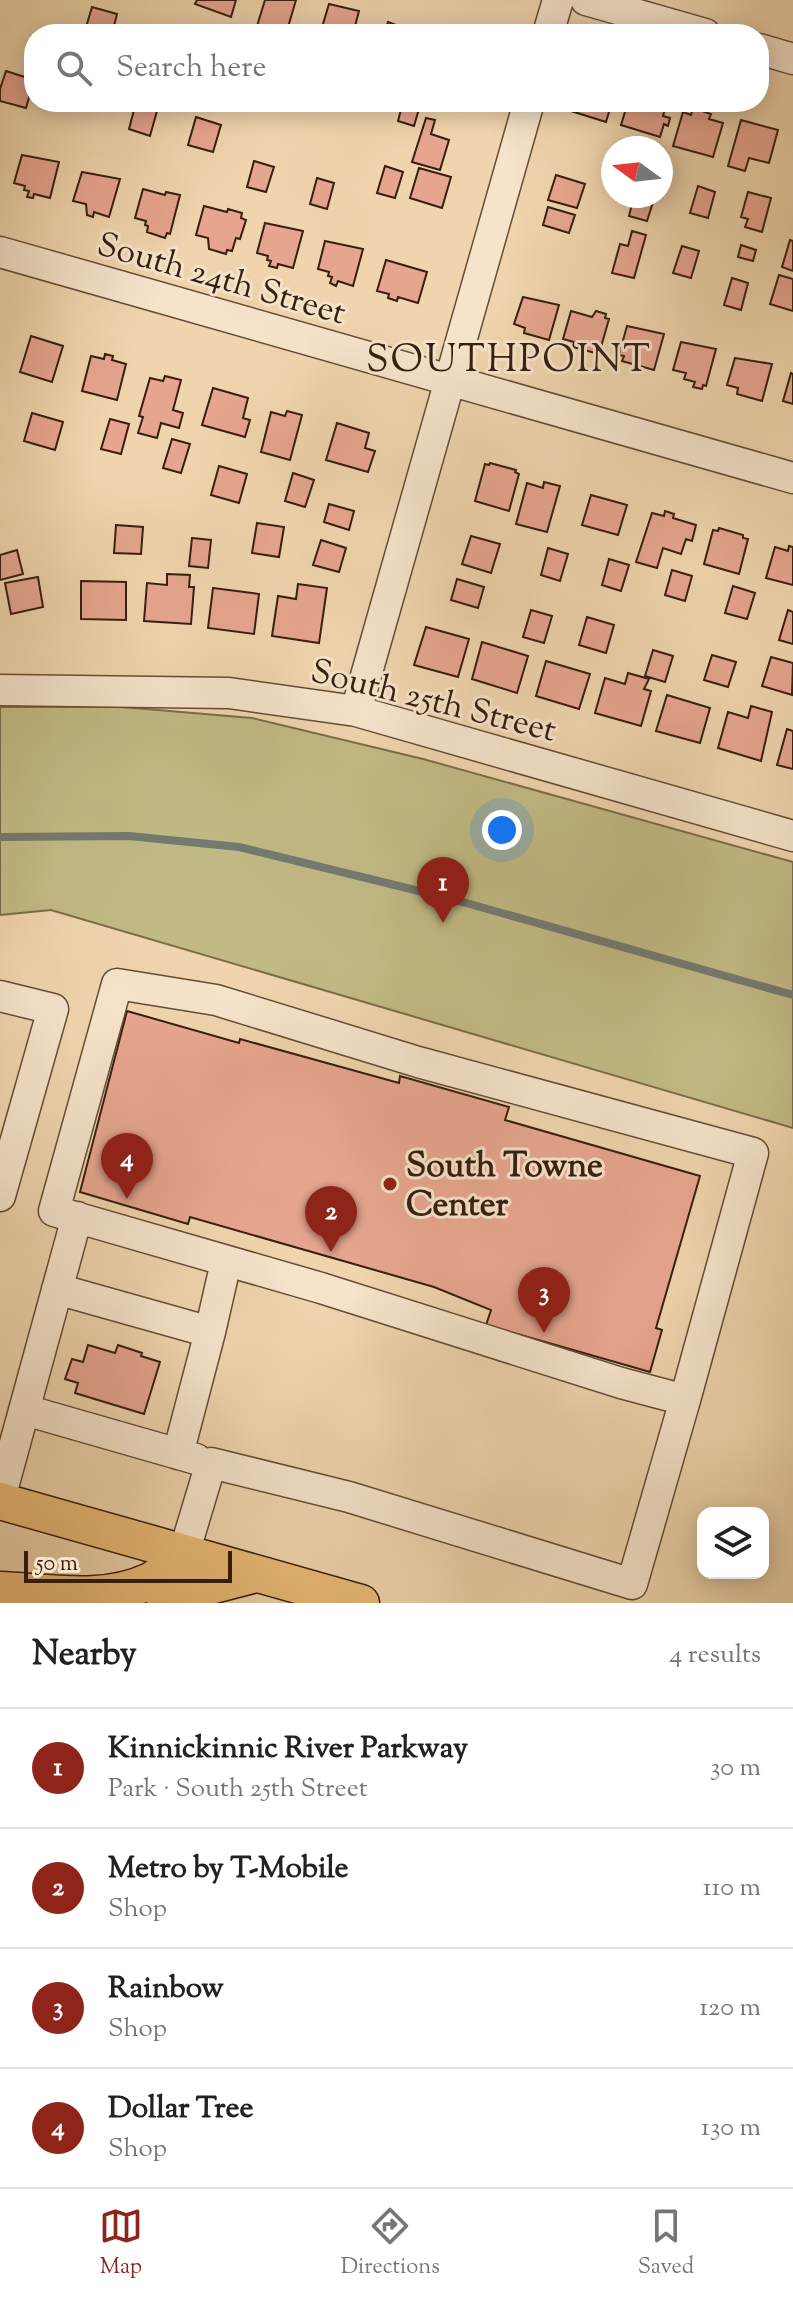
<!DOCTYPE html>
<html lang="en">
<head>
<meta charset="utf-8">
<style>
  body { margin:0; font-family:"Sorts Mill Goudy",serif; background:#f2f2f2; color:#222 }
  .controls { position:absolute; right:24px; bottom:24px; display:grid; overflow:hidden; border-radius:16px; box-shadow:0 4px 20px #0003 }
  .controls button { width:72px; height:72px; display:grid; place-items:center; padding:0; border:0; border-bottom:2px solid #e0e0e0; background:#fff; color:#222; font:40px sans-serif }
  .compass { position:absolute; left:601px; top:136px; width:72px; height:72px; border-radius:50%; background:#fff; box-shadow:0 4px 20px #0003; rotate:285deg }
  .scale { position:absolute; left:24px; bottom:20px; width:208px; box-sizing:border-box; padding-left:8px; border:4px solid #371e0e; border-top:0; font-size:22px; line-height:28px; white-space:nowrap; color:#371e0e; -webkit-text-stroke:6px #f5e3ca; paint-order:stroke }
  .you { position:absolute; left:502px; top:830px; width:28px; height:28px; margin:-20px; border:6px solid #fff; border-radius:50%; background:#1a73e8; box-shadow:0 0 0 12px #1a73e833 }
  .badge { display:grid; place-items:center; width:52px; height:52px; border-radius:50%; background:#8f2418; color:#fff; font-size:26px; font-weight:700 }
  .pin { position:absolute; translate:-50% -66px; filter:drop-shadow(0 2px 4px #0008) }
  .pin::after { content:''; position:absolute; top:42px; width:28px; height:24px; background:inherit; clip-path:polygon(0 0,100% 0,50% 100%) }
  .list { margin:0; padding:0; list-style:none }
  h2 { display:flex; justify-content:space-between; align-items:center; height:104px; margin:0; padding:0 32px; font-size:34px }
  h2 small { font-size:26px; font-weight:400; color:#767676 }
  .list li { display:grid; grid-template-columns:52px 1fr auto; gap:24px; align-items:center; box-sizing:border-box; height:120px; padding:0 32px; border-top:2px solid #e0e0e0 }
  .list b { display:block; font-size:30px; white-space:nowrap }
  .list p { margin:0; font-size:26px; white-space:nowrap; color:#767676 }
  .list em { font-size:26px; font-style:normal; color:#767676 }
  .icon { flex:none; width:44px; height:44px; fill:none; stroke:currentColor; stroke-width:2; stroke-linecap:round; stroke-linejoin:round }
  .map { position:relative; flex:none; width:793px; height:1603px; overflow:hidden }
  .search { position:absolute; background:#fff; box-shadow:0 4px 20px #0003; left:24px; right:24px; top:24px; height:88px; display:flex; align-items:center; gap:20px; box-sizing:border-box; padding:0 28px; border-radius:32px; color:#767676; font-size:30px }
  .sheet { height:584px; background:#fff }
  nav { display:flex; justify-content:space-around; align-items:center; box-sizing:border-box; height:112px; border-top:2px solid #e0e0e0; background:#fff; font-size:22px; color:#767676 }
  nav a { display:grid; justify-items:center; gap:4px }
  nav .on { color:#8f2418 }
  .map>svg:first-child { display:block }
</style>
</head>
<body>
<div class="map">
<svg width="793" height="1603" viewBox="0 0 793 1603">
  <rect width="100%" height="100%" fill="#efd4ad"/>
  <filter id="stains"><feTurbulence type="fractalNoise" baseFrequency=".0025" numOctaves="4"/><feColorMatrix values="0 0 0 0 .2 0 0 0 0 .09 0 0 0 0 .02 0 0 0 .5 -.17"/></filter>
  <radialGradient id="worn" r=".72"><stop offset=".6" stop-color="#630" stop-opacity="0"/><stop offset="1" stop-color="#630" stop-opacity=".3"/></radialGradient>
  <path fill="#c1ba84" stroke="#7c6c49" stroke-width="2" d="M0,707H122L252,718L423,759L793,862V1128L51,910L0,915Z"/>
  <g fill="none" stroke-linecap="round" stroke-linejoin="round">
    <path stroke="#747a70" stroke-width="8" d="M0,837L129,836L239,847L452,899L793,995"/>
  </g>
  <path fill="#e6a58f" stroke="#371e0e" stroke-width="2" d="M197,0H236L231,17L195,4Z
    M265,0H296L286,34L257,26Z
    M329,4L359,11L353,34H320Z
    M92,7L117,14L112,34H84Z
    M388,22L409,30L410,28L420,31L419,34H384Z
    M6,71L34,80L26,108L0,101V89Z
    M136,102L159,104L150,136L129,129Z
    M403,102H421L414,126L398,121Z
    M574,102H612L606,122L571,111Z
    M628,102H667L663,116L670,118L668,126L664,124L660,137L621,125Z
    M693,108L711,114L709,119L723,123L713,157L673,146L683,112L691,115Z
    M196,117L221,125L213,152L188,145Z
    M426,118L435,120L431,134L449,140L440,170L412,162Z
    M741,120L778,130L769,163L749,158L745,171L728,166Z
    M22,155L59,162L50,198L34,194L33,198L27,197L29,191L24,190L25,186L14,183Z
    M254,161L274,167L266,192L247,187Z
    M385,166L403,172L395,198L377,193Z
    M419,168L451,177L442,208L410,198Z
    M82,172L120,179L109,217L94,212L93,217L87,215L86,204L73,201Z
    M556,175L585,184L577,208L548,200Z
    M317,178L334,183L327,209L310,204Z
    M698,186L715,192L708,218L690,213Z
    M143,189L165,195L166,192L180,195L170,234L167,233L165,238L147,232L148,226L145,225L146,221L135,218Z
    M748,192L771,198L762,232L745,227L748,219L741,217Z
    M634,196H655L647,221L629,216Z
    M204,206L227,212L228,209L242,213L241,218L246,220L240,239L236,238L232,251L227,250L226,254L209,249L208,238L196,235Z
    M548,207L575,215L569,233L543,225Z
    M265,223L303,231L293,268L278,264L277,268L269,266L271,261L267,260L268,256L257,253Z
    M632,231L646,235L634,278L612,273L620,244L628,246Z
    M790,240L793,241V271L782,267Z
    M325,241L363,249L353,286L338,281L336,286L330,283L332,277L328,276L329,272L318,269Z
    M741,245L756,250L753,261L738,257Z
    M682,246L699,251L691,278L673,273Z
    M386,260L427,272L418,303L398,297L397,301L388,298L389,294L377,291Z
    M779,275L793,279V311L770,304Z
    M732,278L748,283L741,310L724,305Z
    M523,297L559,305L549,340L524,333L525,328L514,324Z
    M571,311L592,317L596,311L606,314L605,318L609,319L599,354L573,347L574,342L563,339Z
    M627,326L664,334L654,370L622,361L624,356L619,355Z
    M31,336L63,346L52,382L20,372Z
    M681,342L716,349L706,386L703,385L702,389L693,387L695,382L684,379L686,373L673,370Z
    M105,354L113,356L112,360L126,364L117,400L82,391L91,356L104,359Z
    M735,358L772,364L762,401L737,394L738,388L727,385Z
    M791,373L793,374V404L783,401Z
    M165,376L181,380L173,410L183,413L179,428L161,423L157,438L138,433L143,417L139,416L150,378L163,381Z
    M213,388L248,398L243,418L250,420L245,437L202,425Z
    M287,411L302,415L290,460L261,452L271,412L285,416Z
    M32,413L63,422L55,450L24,441Z
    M110,419L129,424L121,454L101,449Z
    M337,423L369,433L365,448L375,451L368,472L326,460Z
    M172,439L190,444L181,473L163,468Z
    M490,463L516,470L515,472L519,474L509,511L475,501L485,464L489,465Z
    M219,466L247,474L239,503L211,495Z
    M293,473L314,480L305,507L285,501Z
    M544,482L560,486L547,532L516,524L527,483L543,488Z
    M591,495L627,505L618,535L582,525Z
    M329,504L354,511L349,530L324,522Z
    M665,511L674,514L673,518L696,525L692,541L686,539L681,554L663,548L657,568L636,562L652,513L664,516Z
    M257,523L284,527L279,557L252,553Z
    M116,525L143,527L141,554L114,553Z
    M719,528L743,535V538L748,539L739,574L704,564L713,530L718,531Z
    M471,536L500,544L491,573L462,564Z
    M192,538L211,540L208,568L189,566Z
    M321,540L346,548L339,572L313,565Z
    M789,546L793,547V585L766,578L775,547L788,551Z
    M548,548L568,554L560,581L541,575Z
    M17,550L23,574L0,580V555Z
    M609,559L629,565L621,591L602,585Z
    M672,570L692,576L685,601L665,595Z
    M167,574L190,575L189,587H194L191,624L144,621L147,583L167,585Z
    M38,577L43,607L11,614L5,583Z
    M457,579L484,587L478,608L451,600Z
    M81,581L126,582V620L81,619Z
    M298,584L327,588L319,643L272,636L278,596L296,599Z
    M733,586L755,593L747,619L725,613Z
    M213,588L259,594L254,634L208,628Z
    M531,610L552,616L544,643L523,637Z
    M788,610L793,612V644L779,640Z
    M587,617L614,625L606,653L579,645Z
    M426,627L469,639L458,677L414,665Z
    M482,642L528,656L517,693L472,679Z
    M653,650L673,656L665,682L645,676Z
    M712,655L736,662L728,687L704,680Z
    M771,657L793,663L792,695L762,686Z
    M546,661L590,674L579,709L536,696Z
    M628,673L649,679L644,689L651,691L641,726L595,713L605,678L625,684Z
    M667,695L710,708L700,743L656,731Z
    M751,706L772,712L761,761L718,748L728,712L748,718Z
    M787,729L793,731V769L777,765Z
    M127,1011L239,1043L240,1039L399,1083L400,1076L509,1107L505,1120L700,1176L656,1328L662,1330L650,1372L486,1325L491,1310L434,1287L190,1217L188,1224L80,1192Z
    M88,1345L115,1353L118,1345L142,1353L141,1356L160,1362L144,1414L75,1393L78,1383L65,1379L72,1359L83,1362Z"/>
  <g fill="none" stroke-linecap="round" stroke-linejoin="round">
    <g stroke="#654c36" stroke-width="33">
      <path id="minor" d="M586,0L705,34
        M548,34L558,0
        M759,49L793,59
        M0,252L793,478
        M0,690L229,693L356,711L793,836
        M356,711L529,102
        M117,984L216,1000L418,1062L753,1153L685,1400L621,1383L321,1288L54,1211Z
        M0,996L53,1009L0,1196
        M57,1289L210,1332L178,1454
        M210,1332L226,1262
        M25,1410L196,1459
        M0,1498L77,1217
        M184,1553L211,1463L349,1497L632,1584L685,1400"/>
    </g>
    <g stroke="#371e0e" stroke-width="39">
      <path id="major" d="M0,1501L361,1603
        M0,1590C49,1592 104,1603 150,1581C163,1575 173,1563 184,1553
        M165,1603L179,1594L256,1574"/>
    </g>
    <use href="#minor" stroke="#f5e3ca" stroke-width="30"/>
    <use href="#major" stroke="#e8ba76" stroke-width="36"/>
  </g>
  <circle fill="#8f2418" stroke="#f5e3ca" stroke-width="3" cx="390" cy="1184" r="8"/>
  <g text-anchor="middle" stroke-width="6" stroke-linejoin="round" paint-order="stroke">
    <g font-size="34" fill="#371e0e" stroke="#f5e3ca">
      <text transform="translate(222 277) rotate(16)" y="12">South 24th Street</text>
      <text transform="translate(434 699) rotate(14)" y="12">South 25th Street</text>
    </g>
    <g font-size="34" font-weight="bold" fill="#371e0e" stroke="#f5e3ca" text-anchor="start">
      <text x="406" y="1176">South Towne<tspan x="406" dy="39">Center</tspan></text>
    </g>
    <g font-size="38" letter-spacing="2" fill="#371e0e" stroke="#f5e3ca">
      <text x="509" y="371">SOUTHPOINT</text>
    </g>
  </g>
  <rect width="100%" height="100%" filter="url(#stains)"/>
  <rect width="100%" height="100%" fill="url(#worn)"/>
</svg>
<div class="controls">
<button><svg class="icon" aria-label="layers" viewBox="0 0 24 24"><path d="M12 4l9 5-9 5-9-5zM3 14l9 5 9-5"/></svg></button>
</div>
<svg class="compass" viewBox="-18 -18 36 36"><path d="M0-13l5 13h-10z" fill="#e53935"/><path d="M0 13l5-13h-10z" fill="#767676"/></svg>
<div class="scale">50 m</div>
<div class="you"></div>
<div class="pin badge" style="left:443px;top:923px">1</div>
<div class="pin badge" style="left:331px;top:1252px">2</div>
<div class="pin badge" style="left:544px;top:1333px">3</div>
<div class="pin badge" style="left:127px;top:1199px">4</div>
<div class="search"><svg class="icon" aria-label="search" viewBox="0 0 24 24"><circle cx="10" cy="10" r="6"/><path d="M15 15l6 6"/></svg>Search here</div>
</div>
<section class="sheet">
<h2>Nearby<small>4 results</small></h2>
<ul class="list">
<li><span class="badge">1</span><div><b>Kinnickinnic River Parkway</b><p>Park · South 25th Street</p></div><em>30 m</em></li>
<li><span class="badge">2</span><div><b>Metro by T-Mobile</b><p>Shop</p></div><em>110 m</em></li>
<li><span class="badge">3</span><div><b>Rainbow</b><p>Shop</p></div><em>120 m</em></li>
<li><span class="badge">4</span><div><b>Dollar Tree</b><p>Shop</p></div><em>130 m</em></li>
</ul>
</section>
<nav>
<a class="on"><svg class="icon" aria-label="map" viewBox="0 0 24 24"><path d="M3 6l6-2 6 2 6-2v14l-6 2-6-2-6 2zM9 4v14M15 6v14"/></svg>Map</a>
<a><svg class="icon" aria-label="directions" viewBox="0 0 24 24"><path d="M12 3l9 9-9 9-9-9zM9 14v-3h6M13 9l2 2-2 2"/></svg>Directions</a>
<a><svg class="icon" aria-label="saved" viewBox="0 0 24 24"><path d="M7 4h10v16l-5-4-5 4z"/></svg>Saved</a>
</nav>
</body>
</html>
